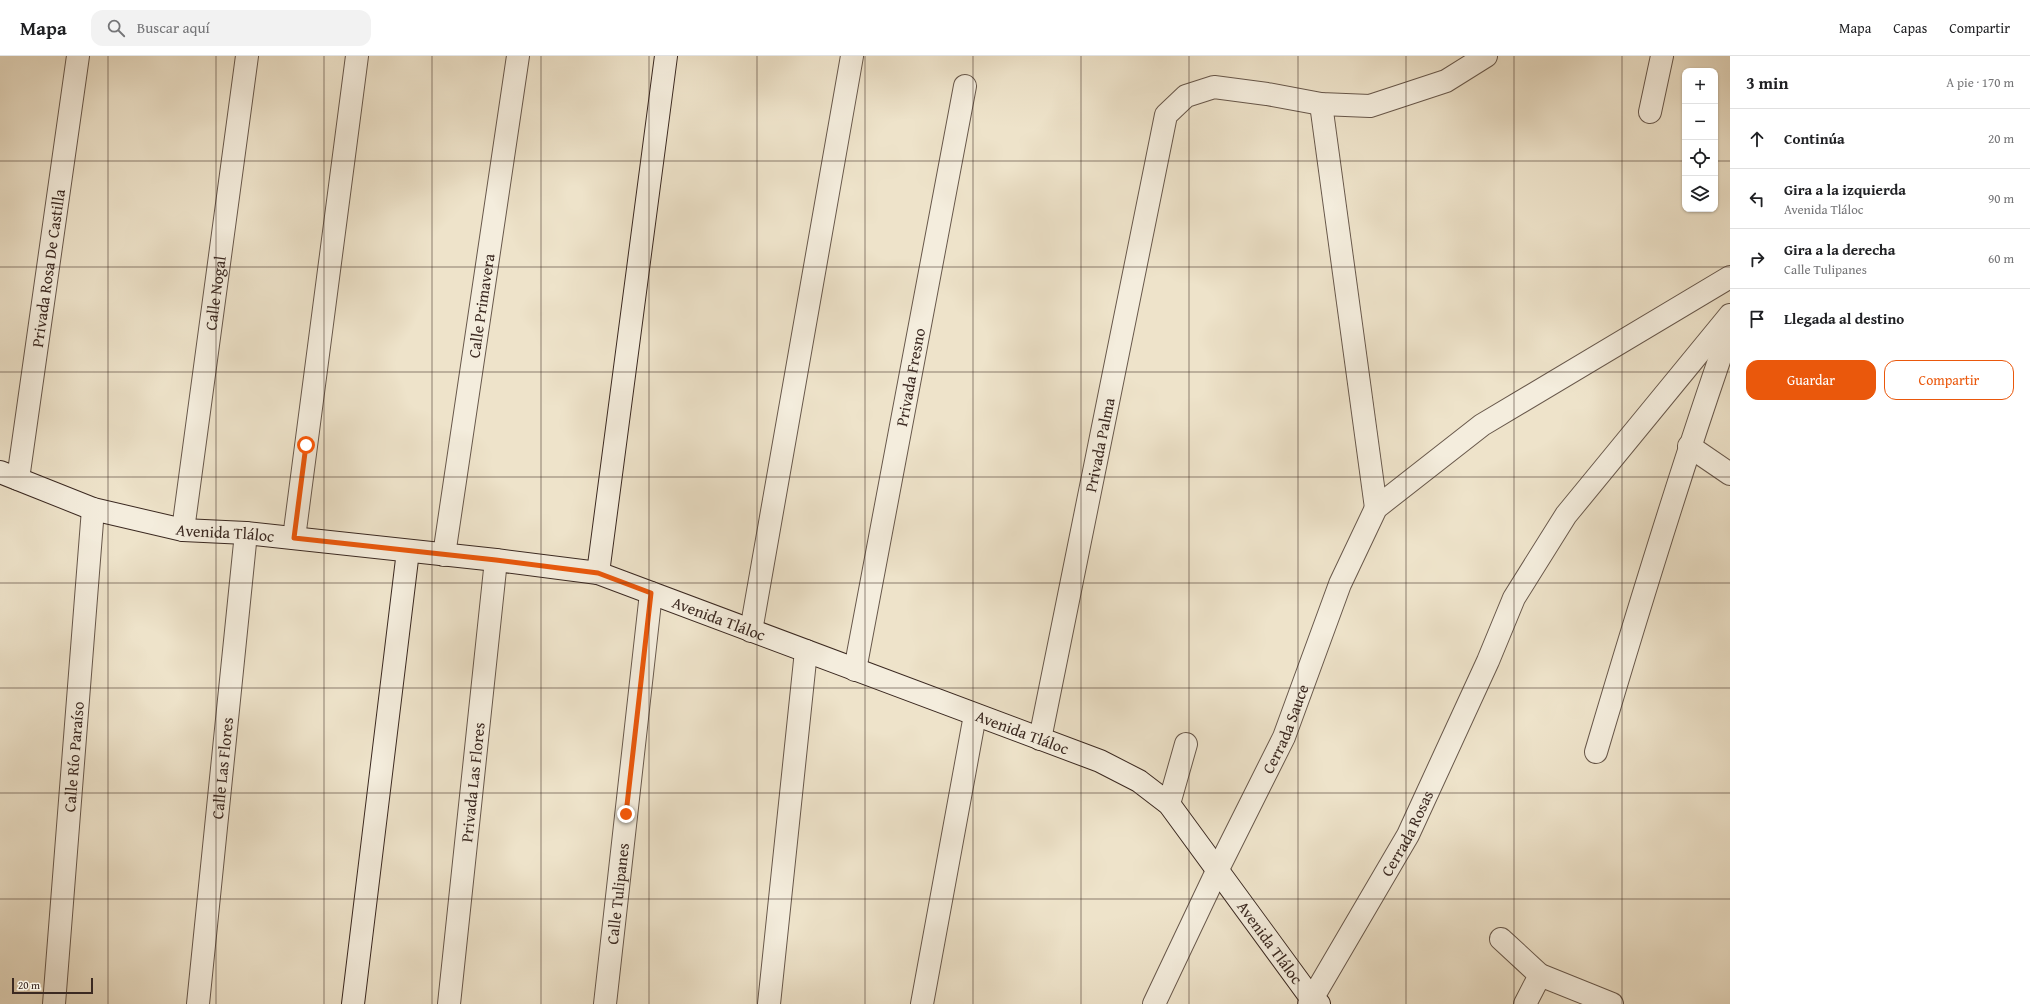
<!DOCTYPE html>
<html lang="es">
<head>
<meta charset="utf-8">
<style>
  body { margin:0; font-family:"Gentium Book Plus",serif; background:#f2f2f2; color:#202124 }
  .controls { position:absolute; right:12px; top:12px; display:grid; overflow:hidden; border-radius:8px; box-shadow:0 1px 3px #0004 }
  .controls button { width:36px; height:36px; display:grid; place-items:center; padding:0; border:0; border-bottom:1px solid #e0e0e0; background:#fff; color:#202124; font:20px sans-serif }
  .scale { position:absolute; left:12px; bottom:10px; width:81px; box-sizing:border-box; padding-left:4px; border:2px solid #3b2921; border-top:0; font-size:11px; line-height:14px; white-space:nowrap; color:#3b2921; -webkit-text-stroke:3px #f4eddd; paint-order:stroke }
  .stop { position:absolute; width:12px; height:12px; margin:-9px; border:3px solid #ea580c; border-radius:50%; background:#fff }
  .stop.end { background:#ea580c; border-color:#fff; box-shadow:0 1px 4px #0008 }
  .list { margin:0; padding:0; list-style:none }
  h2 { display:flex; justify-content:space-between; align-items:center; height:52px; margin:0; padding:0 16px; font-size:17px }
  h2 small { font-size:13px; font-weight:400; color:#757577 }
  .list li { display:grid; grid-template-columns:26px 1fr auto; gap:12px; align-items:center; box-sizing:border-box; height:60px; padding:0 16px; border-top:1px solid #e0e0e0 }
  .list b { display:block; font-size:15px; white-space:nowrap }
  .list p { margin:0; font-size:13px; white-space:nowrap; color:#757577 }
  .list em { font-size:13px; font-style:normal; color:#757577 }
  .actions { display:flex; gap:8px; padding:12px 16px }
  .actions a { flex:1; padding:9px 0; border:1px solid #ea580c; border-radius:12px; text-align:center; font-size:14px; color:#ea580c }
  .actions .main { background:#ea580c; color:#fff }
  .icon { flex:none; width:22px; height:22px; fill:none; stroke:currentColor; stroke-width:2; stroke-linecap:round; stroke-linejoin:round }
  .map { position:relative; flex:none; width:1730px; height:948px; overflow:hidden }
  header { display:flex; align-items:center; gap:24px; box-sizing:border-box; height:56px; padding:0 20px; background:#fff; border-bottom:1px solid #e0e0e0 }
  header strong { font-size:19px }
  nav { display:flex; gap:22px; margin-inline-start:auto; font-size:14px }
  .search { width:280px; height:36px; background:#f2f2f2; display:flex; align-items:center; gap:10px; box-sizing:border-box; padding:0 14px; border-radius:12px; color:#757577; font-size:15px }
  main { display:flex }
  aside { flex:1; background:#fff }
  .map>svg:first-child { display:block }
</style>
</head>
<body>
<header>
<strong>Mapa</strong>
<div class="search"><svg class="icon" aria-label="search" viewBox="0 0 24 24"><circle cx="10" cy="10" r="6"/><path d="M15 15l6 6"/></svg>Buscar aquí</div>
<nav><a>Mapa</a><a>Capas</a><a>Compartir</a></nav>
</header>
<main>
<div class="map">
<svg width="1730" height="948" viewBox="0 0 1730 948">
  <rect width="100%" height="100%" fill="#eee3ca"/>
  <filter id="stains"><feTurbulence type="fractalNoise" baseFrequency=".005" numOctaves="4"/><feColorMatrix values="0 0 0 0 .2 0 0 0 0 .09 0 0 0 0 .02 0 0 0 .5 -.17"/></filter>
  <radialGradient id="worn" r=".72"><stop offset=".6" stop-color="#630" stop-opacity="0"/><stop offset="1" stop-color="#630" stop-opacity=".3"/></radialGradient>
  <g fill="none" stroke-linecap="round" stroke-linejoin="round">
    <g stroke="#68584b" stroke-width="24">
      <g id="minor">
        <path d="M1321,48L1376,452"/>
        <path d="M1650,56L1662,0"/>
        <path d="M1689,390L1730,418"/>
        <path id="s1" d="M18,423L78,0"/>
        <path id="s2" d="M183,474L247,0"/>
        <path d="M294,482L357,0"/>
        <path id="s3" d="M444,499L518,0"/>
        <path d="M751,575L852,0"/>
        <path id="s4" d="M855,614L965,30"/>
        <path id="s5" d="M1040,683L1166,59L1186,40L1214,31L1267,38L1321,48L1370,50L1446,25L1486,0"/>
        <path d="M1596,696C1638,554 1681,413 1730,273"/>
        <path d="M1169,748L1186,688"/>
        <path d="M1501,883L1540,919L1612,948"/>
        <path id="s6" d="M54,948L93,453"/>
        <path id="s7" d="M198,948L246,477"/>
        <path id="s8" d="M449,948L496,504"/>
        <path id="s9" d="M605,948L651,537"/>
        <path d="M769,948L806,595"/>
        <path d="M922,948L975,659"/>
        <path id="s10" d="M1154,948L1218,813L1284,681L1340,528L1376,452L1482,369L1730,221"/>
        <path id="s11" d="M1309,948L1408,779L1488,605L1514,542L1566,459L1730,259"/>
        <path d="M1525,948L1540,919"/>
      </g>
    </g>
    <g stroke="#3b2921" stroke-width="24">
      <g id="secondary">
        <path id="s12" d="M0,416L93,453L183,474L246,477L496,504L598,517L1100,705L1139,725L1169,748L1311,942L1319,948"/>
        <path d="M598,517L666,0"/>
        <path d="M353,948L408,495"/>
      </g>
    </g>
    <use href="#minor" stroke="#f4eddd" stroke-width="22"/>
    <use href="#secondary" stroke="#f4eddd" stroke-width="22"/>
  </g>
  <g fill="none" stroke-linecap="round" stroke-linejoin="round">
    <path stroke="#ea580c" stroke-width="5" d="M306,389L294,482L496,504L598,517L651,537L626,758"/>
  </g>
  <path fill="none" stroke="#3b2921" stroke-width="1" stroke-opacity="0.55" d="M108,0V948M216,0V948M324,0V948M432,0V948M541,0V948M649,0V948M757,0V948M865,0V948M973,0V948M1081,0V948M1189,0V948M1298,0V948M1406,0V948M1514,0V948M1622,0V948M0,105H1685M1715,105H1730M0,211H1730M0,316H1730M0,421H1730M0,527H1730M0,632H1730M0,737H1730M0,843H1730"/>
  <g text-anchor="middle" stroke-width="3" stroke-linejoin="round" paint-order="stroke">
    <g font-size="16" fill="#3b2921" stroke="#f4eddd">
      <text dy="6" stroke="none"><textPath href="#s1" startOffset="213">Privada Rosa De Castilla</textPath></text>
      <text dy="6" stroke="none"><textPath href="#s2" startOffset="239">Calle Nogal</textPath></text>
      <text dy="6" stroke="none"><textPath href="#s3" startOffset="252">Calle Primavera</textPath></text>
      <text dy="6" stroke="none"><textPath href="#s4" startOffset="298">Privada Fresno</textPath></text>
      <text dy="6" stroke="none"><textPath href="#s5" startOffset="300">Privada Palma</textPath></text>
      <text dy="6" stroke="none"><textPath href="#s12" startOffset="235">Avenida Tláloc</textPath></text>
      <text dy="6" stroke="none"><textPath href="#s12" startOffset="739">Avenida Tláloc</textPath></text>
      <text dy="6" stroke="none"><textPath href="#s10" startOffset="305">Cerrada Sauce</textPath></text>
      <text dy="6" stroke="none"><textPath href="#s12" startOffset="1063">Avenida Tláloc</textPath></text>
      <text dy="6" stroke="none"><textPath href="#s6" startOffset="248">Calle Río Paraíso</textPath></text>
      <text dy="6" stroke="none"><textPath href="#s7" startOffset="237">Calle Las Flores</textPath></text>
      <text dy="6" stroke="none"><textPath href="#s8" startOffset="223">Privada Las Flores</textPath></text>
      <text dy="6" stroke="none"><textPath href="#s11" startOffset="197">Cerrada Rosas</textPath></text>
      <text dy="6" stroke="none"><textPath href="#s9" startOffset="111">Calle Tulipanes</textPath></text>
      <text dy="6" stroke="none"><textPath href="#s12" startOffset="1399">Avenida Tláloc</textPath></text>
    </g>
  </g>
  <rect width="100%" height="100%" filter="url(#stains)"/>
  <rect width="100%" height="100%" fill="url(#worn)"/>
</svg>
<div class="controls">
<button>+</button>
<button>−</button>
<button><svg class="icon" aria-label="locate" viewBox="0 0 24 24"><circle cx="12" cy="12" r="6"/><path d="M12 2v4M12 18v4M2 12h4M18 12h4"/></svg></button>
<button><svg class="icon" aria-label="layers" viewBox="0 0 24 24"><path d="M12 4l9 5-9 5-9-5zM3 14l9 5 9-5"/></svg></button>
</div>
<div class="scale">20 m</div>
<div class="stop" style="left:306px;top:389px"></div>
<div class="stop end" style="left:626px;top:758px"></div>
</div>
<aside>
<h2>3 min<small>A pie · 170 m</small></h2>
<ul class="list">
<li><svg class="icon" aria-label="ahead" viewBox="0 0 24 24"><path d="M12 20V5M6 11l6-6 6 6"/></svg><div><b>Continúa</b></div><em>20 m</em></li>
<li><svg class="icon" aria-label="left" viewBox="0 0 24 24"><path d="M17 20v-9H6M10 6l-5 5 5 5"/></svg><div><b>Gira a la izquierda</b><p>Avenida Tláloc</p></div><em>90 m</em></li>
<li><svg class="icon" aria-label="right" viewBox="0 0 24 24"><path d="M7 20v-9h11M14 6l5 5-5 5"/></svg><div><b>Gira a la derecha</b><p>Calle Tulipanes</p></div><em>60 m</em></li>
<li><svg class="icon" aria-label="arrive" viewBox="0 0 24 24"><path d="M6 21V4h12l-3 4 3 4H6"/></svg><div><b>Llegada al destino</b></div></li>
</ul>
<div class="actions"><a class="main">Guardar</a><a>Compartir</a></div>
</aside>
</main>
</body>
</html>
